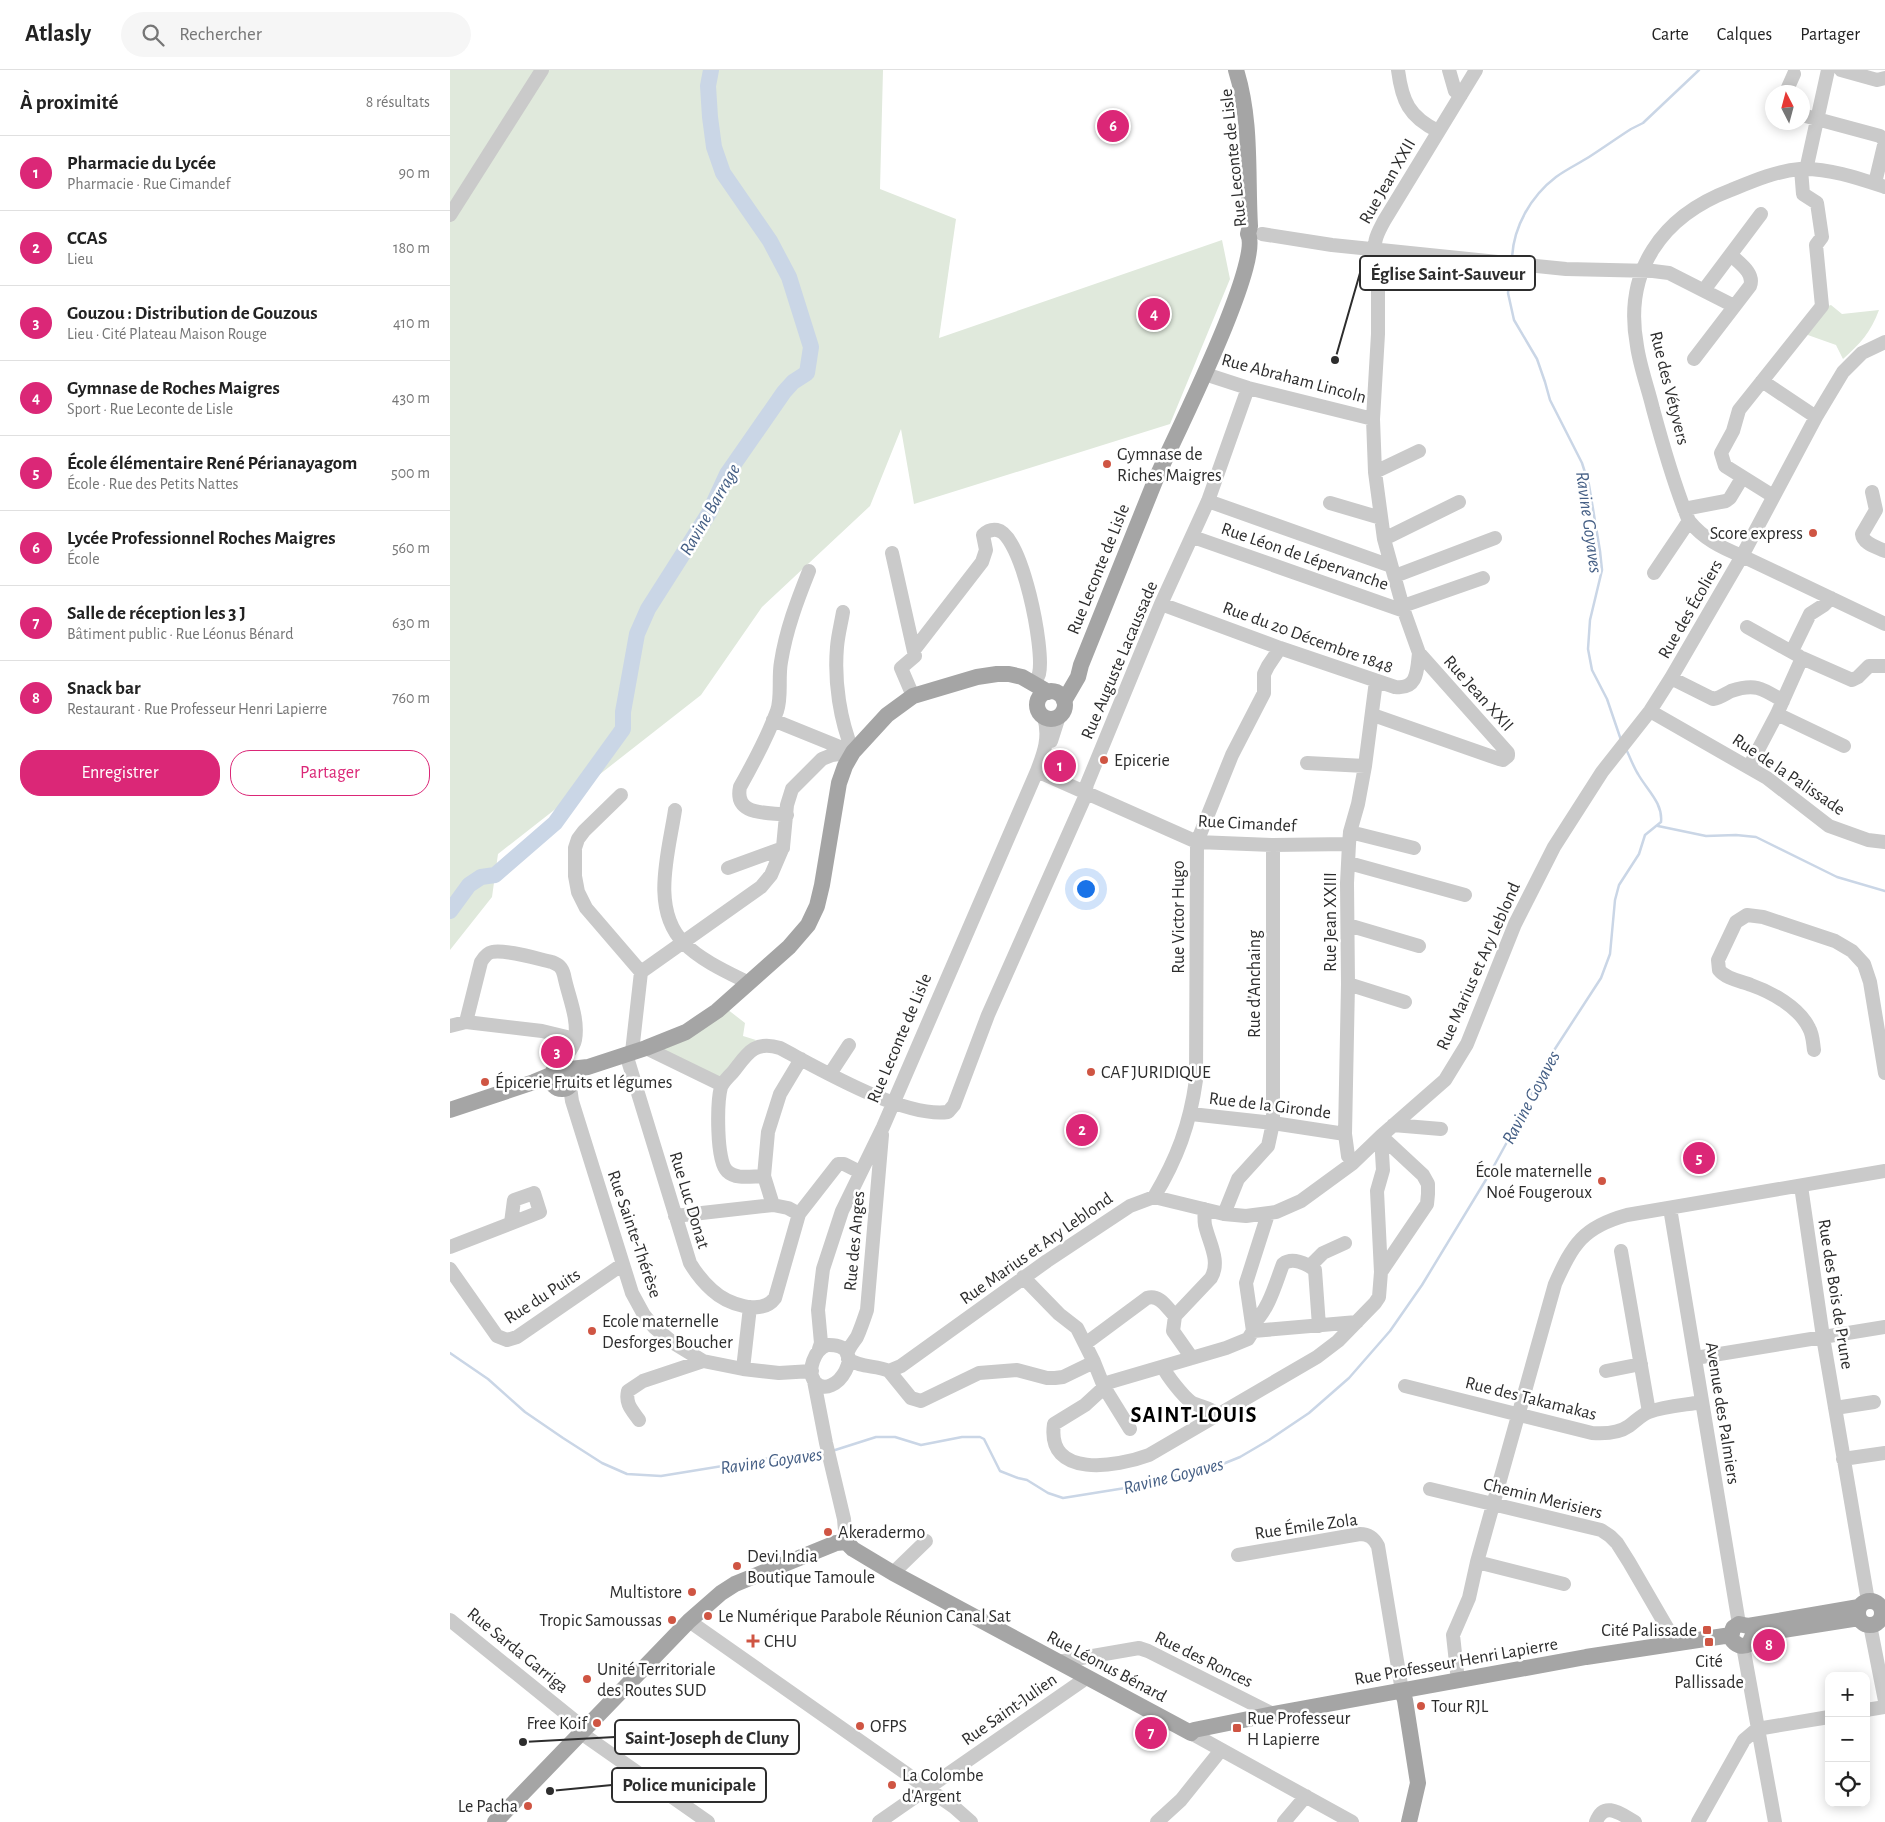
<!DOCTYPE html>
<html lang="fr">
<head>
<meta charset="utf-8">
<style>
  body { margin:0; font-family:"Alegreya Sans",sans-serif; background:#f6f6f6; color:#222 }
  .controls { position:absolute; right:15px; bottom:15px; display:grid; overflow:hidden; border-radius:10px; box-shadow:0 2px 12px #0003 }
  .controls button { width:45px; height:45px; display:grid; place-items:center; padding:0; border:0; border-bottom:1px solid #e0e0e0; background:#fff; color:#222; font:25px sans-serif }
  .compass { position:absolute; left:1315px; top:15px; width:45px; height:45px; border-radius:50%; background:#fff; box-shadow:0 2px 12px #0003; rotate:354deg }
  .you { position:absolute; left:635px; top:818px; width:18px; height:18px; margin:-12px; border:4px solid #fff; border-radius:50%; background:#1a73e8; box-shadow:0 0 0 8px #1a73e833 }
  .badge { display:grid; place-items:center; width:32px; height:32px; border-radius:50%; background:#db2777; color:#fff; font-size:16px; font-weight:700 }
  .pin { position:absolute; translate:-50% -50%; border:2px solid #fff; box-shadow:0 1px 5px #0006 }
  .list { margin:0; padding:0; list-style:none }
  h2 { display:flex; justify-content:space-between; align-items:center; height:65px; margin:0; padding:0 20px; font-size:21px }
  h2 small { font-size:16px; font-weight:400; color:#767676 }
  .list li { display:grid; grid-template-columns:32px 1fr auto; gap:15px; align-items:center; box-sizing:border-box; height:75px; padding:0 20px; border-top:1px solid #e0e0e0 }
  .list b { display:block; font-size:19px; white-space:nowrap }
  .list p { margin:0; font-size:16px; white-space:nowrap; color:#767676 }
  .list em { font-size:16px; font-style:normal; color:#767676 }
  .actions { display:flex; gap:10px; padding:15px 20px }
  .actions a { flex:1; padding:11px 0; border:1px solid #db2777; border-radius:20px; text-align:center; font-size:18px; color:#db2777 }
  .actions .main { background:#db2777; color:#fff }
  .icon { flex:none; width:28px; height:28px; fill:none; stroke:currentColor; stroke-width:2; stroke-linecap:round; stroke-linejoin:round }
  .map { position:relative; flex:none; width:1435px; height:1752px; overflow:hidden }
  header { display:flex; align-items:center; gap:30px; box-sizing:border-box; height:70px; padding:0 25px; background:#fff; border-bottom:1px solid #e0e0e0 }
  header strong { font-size:24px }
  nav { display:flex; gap:28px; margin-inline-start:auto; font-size:18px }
  .search { width:350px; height:45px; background:#f6f6f6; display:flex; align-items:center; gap:12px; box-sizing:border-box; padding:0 18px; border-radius:28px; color:#767676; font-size:19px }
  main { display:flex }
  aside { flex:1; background:#fff }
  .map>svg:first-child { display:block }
</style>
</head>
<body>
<header>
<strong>Atlasly</strong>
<div class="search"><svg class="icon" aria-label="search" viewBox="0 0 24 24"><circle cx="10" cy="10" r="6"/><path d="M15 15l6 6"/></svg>Rechercher</div>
<nav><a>Carte</a><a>Calques</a><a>Partager</a></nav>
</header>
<main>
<aside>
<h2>À proximité<small>8 résultats</small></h2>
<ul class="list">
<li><span class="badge">1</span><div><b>Pharmacie du Lycée</b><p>Pharmacie · Rue Cimandef</p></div><em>90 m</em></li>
<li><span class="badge">2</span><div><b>CCAS</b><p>Lieu</p></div><em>180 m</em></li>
<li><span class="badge">3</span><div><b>Gouzou : Distribution de Gouzous</b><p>Lieu · Cité Plateau Maison Rouge</p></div><em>410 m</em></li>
<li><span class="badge">4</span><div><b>Gymnase de Roches Maigres</b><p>Sport · Rue Leconte de Lisle</p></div><em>430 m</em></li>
<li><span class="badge">5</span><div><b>École élémentaire René Périanayagom</b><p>École · Rue des Petits Nattes</p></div><em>500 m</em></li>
<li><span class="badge">6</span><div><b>Lycée Professionnel Roches Maigres</b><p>École</p></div><em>560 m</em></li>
<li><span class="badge">7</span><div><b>Salle de réception les 3 J</b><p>Bâtiment public · Rue Léonus Bénard</p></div><em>630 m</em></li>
<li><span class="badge">8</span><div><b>Snack bar</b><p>Restaurant · Rue Professeur Henri Lapierre</p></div><em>760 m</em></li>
</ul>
<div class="actions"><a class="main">Enregistrer</a><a>Partager</a></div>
</aside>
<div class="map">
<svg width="1435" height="1752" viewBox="0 0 1435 1752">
  <rect width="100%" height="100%" fill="#fff"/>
  <path fill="#e0e9dc" d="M0,0H433L430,119L506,149L489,268L772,170L780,209L720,354L464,434L451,359L420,436L312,537L251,625L48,784L42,827L0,880Z
    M1381,235L1392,244L1429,240C1421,262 1410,274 1393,289L1386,275L1355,264L1375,237Z
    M277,939L295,953L293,966L306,970L271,1006H262L208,979Z"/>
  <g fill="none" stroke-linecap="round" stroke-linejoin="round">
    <path stroke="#cad6e6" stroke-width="2.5" d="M1062,189C1063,157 1081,126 1106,107C1117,99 1128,94 1139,87C1153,78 1167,68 1181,59L1193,53L1249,0
      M1061,197L1058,223L1064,250L1087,289L1095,312L1100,330L1132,393L1139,415L1150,481L1152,500L1140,550L1138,579L1142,600L1157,629L1171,670
      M1208,756L1256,766L1286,765L1306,767L1387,807L1435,821
      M0,1283L38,1309L75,1342L113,1368L152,1393L177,1404L211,1406L359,1382H374
      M382,1381L426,1367H445L471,1375L512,1367H530L534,1369L550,1401L568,1408L577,1410L598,1423L613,1428L694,1415L738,1402H753L790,1387L819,1370L859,1343L899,1308L940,1261L972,1215L1040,1103L1068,1052L1101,985L1151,908L1160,884L1165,830L1169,815L1189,784L1195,765L1211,752C1213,733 1197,720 1188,704C1183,696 1180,687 1176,679"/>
    <path stroke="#cad6e6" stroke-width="16" d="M0,841L19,815L31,807L45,805L105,753L173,659V642L187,564L198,539L259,443L277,404L334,322L343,312L357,303L361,277L339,207L320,171L273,103L264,77L260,47L258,16L261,0"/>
    <path stroke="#cacaca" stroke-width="14" d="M948,0C952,31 959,47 988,61
      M999,0L1005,21L1011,25
      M1391,0L1427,10L1435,8
      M1336,22L1344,4
      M1352,45L1430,66L1435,71L1425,113
      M1356,100L1378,0
      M1435,117C1408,108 1379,98 1350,99C1326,101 1303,111 1281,120C1212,146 1173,201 1187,276C1190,297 1198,318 1203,339C1213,376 1224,415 1239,451C1254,469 1270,477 1292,486L1435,554
      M0,145L92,0
      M812,164L882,175L1116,199L1203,201L1219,203L1284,236
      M1254,220L1311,144
      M1244,289L1300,216C1305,203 1289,193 1281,185
      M755,304L798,318L923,349
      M1312,311L1366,347
      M925,402L969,381
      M1422,422L1426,440L1412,464C1413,474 1427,477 1435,481
      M1323,426L1275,396L1271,383L1283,361L1289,340L1372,236L1366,175L1372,167L1367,133L1353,124L1351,99
      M758,431L941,496
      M880,433L931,448
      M1234,439L1276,431L1280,428L1292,408
      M743,467L954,541
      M934,469L1009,432
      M442,483L465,586L451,598L463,626
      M1204,503L1239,451
      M945,506L1045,468
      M711,534L830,578L945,617C968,620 967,600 969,583
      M953,536L1033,508
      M393,542C391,554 388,565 387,577C384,612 390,650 403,682
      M1297,557L1349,586
      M464,580L532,492L536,480L533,465C537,461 541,459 547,460C572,464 595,580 589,604C588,607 586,611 584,614
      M1342,581L1360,544L1374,535L1381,528
      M1221,608L1263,629C1270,628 1275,624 1281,621C1305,613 1312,618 1333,631
      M1200,641L1317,708L1379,756L1418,770L1435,772
      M1327,644L1394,676
      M923,645L1049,689L1053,690L1058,686V683L969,583L954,541L934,469L925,402L923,349L928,264V186C921,173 928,163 934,151L1026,0
      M323,650L402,682
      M601,671L609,646
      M857,693L915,696
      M1299,697L1327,644L1352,588L1402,610L1408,607L1419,596H1435
      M587,701L747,772L823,775L899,774
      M171,725L134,761L128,769L125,778V806L128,822L136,838L191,902L182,982
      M225,740C219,781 200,839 234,873C250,890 279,903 299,913
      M337,745C316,742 284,746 290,717C304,692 317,668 327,641C332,627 328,608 331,592C336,560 347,531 359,501
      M900,762L964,778
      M899,793L1015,825
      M278,798L333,778
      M898,855L969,876
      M191,902L311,817L321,805L333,777L337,735L342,719L372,689L382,685L403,682
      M898,914L955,932
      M16,952L31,892C34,887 37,883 42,882C55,879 88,889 102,892C109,895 112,897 114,905C118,926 129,948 125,970C123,981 112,987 111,996
      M0,956L16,952L92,961L125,969
      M196,978L272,1015
      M1364,980C1363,973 1363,965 1359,958C1349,937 1321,922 1301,915C1291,911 1276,909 1269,900L1268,890L1286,852L1297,845L1313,847L1385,871L1402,881L1414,894L1420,912L1435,1003
      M176,984L240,1193C246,1203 253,1212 262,1220C276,1233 311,1247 325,1228L349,1144L388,1094H394L410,1102
      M380,1004L399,975
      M120,1017L122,1031L182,1223L194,1245L204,1257L222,1272L253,1291L293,1299L329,1303L362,1301
      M741,1044L823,1053L895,1064
      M943,1055L991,1059
      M903,1093L898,1086L895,1064L898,914L897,813L899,774L900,762L908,734L915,696L926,611
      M314,1106C302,1106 286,1110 277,1101C266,1091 267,1032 271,1017C273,1012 279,1006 283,1002C297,984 304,970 330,978C370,999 453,1048 498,1042L504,1035L538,945L634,729L637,714L711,534L758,431L798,318
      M1351,1116L1373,1267L1418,1531
      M704,1127C727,1089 740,1054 746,1010L747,772L782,685L814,623V604L818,596L830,578
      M323,1135L314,1106L318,1062L330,1024L351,989
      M1220,1138L1289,1554
      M774,1144L788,1109L818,1076L823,1053V775
      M818,1144L796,1213L803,1261L798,1269L776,1278L660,1312L635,1335L604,1354C596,1409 667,1397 699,1385L867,1287L888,1271L925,1233L929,1227L931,1202L977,1134L978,1124V1114L973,1105L931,1066
      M225,1146L323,1135L338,1138L349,1144
      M0,1177L90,1142L84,1123L64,1130L61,1153
      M1171,1181L1199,1342
      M860,1196L873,1183L895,1173
      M0,1199L47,1266L57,1270L67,1267L173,1194
      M931,1202L927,1121L933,1100L931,1066
      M573,1207L609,1244L627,1258L644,1292L654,1317L680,1359
      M725,1246L761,1208C771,1191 759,1173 755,1155C754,1150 755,1144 754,1139
      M803,1254C819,1239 825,1215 833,1194C842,1187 856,1193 865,1200L869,1256
      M803,1261L907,1252
      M635,1274L697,1228C710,1224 717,1238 725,1246L723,1261L742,1288
      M377,1275C423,1273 384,1334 365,1312C356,1301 365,1279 377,1275Z
      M369,1279L371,1273L368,1240L373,1199L392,1141L433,1057L587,701C594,683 600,667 594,647
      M397,1284C399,1277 403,1273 407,1267C411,1258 414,1249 417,1240L432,1065
      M1245,1288L1435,1257
      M398,1289C411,1298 426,1295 439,1301L451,1296L597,1191L680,1136L704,1127L774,1144L796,1146L826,1142L851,1131L903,1093L931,1066L995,1010L1017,974L1065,854L1104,777L1152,702L1200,641L1221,608L1292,486L1366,347L1393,302L1412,283L1435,272
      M713,1297C717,1306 733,1326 741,1332C750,1337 759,1337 767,1344
      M293,1299L300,1237
      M439,1301L461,1328L471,1331L529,1303L567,1300L597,1308H605L613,1307L644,1292
      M1156,1301L1191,1294
      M364,1311L376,1373L394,1449L396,1472
      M955,1316L1142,1363C1155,1364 1169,1363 1179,1356C1186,1351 1191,1345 1199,1342C1215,1336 1235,1335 1252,1332
      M1385,1338L1424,1332
      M189,1350C182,1340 175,1334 178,1321L193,1311L253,1291
      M1393,1389L1435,1383
      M980,1419L1151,1460L1160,1466L1167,1473L1179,1492L1226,1573
      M788,1485L910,1464C919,1464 924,1468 928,1476L952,1621
      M1027,1492L1114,1514
      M443,1503L476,1471
      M0,1550L135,1659
      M239,1551L504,1737L521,1752
      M1420,1555L1435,1631
      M1293,1576L1325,1752
      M608,1592L689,1578L698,1581L823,1644
      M1008,1611L1003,1565L1019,1528L1027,1492L1105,1214C1123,1174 1133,1157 1177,1145L1435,1101
      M1416,1640L1435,1637
      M131,1663L258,1752
      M741,1663L902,1752
      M429,1752L632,1611L635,1607
      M707,1752L731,1730L771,1680
      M834,1752L856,1726
      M1146,1752C1154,1730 1171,1744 1185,1752
      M1248,1752L1294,1670L1307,1659L1379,1647"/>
    <path stroke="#a5a5a5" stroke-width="16" d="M587 635a14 14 0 1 1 28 0a14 14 0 1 1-28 0Z
      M614,631L628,607L631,595C656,534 680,472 705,411C721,374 813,193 798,164L800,156C797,104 802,51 786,0
      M101 1008a11 11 0 1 1 22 0a11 11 0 1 1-22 0Z
      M120,999L138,997L196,978L236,962L267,941L339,877L358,855L367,836L372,815L389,713L395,696L403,682L437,645L463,626L527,607L547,604H559L572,607L598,622
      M0,1040L84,1012L101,1005
      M1408 1543a12 12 0 1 1 24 0a12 12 0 1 1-24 0Z
      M1409,1537L1298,1556L1289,1554L1283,1558L1281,1568C1285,1575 1292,1578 1299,1574L1303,1565L1409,1548
      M952,1621L955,1630L968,1713L959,1752
      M45,1752L239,1551L271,1523L285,1514L386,1473L396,1472L403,1479L443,1503L741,1663L744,1660L823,1644L1136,1587L1281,1565"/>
  </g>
  <g fill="#cf5543" stroke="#fff" stroke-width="2">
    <circle cx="657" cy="394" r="5"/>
    <circle cx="1363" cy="463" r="5"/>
    <circle cx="654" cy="690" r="5"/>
    <circle cx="641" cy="1002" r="5"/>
    <circle cx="35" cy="1012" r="5"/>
    <circle cx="1152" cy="1111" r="5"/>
    <circle cx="142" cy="1261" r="5"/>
    <circle cx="378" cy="1462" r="5"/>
    <circle cx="287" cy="1496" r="5"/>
    <circle cx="242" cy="1522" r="5"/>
    <circle cx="258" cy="1546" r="5"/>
    <circle cx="222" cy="1550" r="5"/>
    <rect x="1252" y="1555" width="10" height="10" rx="2.5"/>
    <path d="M300.5 1563.5h5v5h5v5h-5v5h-5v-5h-5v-5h5z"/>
    <rect x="1254" y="1567" width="10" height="10" rx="2.5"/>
    <circle cx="137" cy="1609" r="5"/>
    <circle cx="971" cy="1636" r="5"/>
    <circle cx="147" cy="1653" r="5"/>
    <circle cx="410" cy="1656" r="5"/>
    <rect x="782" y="1653" width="10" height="10" rx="2.5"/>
    <circle cx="442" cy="1715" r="5"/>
    <circle cx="78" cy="1736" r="5"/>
  </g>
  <g text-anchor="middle" stroke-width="5" stroke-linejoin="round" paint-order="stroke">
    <g font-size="18" fill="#2d2d2d" stroke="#fff">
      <text transform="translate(783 88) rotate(-96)" y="6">Rue Leconte de Lisle</text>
      <text transform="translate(937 111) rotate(-60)" y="6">Rue Jean XXII</text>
      <text transform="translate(844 308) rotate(15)" y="6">Rue Abraham Lincoln</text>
      <text transform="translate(1220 318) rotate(76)" y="6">Rue des Vétyvers</text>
      <text transform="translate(855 486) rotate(19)" y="6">Rue Léon de Lépervanche</text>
      <text transform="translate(648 499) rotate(-68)" y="6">Rue Leconte de Lisle</text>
      <text transform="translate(1240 539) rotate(-60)" y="6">Rue des Écoliers</text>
      <text transform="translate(858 567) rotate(20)" y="6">Rue du 20 Décembre 1848</text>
      <text transform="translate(669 590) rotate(-67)" y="6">Rue Auguste Lacaussade</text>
      <text transform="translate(1029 623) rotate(48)" y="6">Rue Jean XXII</text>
      <text transform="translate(1339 704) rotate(34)" y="6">Rue de la Palissade</text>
      <text transform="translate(797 753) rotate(3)" y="6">Rue Cimandef</text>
      <text transform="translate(728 847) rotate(-90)" y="6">Rue Victor Hugo</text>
      <text transform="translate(880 852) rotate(-90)" y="6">Rue Jean XXIII</text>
      <text transform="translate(1028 896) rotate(-66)" y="6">Rue Marius et Ary Leblond</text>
      <text transform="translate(804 914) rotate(-90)" y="6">Rue d'Anchaing</text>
      <text transform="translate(449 968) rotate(-67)" y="6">Rue Leconte de Lisle</text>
      <text transform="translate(820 1035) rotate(7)" y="6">Rue de la Gironde</text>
      <text transform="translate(240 1130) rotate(73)" y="6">Rue Luc Donat</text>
      <text transform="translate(185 1164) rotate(71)" y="6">Rue Sainte-Thérèse</text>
      <text transform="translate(404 1171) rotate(-85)" y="6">Rue des Anges</text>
      <text transform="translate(586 1178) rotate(-35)" y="6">Rue Marius et Ary Leblond</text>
      <text transform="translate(1386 1224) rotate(81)" y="6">Rue des Bois de Prune</text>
      <text transform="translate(92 1226) rotate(-33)" y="6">Rue du Puits</text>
      <text transform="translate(1081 1328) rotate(14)" y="6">Rue des Takamakas</text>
      <text transform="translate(1273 1343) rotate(81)" y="6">Avenue des Palmiers</text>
      <text transform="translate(1093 1428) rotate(14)" y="6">Chemin Merisiers</text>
      <text transform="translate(856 1456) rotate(-8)" y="6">Rue Émile Zola</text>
      <text transform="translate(68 1580) rotate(39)" y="6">Rue Sarda Garriga</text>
      <text transform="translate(754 1589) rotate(26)" y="6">Rue des Ronces</text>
      <text transform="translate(1006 1591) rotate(-10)" y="6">Rue Professeur Henri Lapierre</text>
      <text transform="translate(657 1596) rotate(28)" y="6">Rue Léonus Bénard</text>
      <text transform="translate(559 1639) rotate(-35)" y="6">Rue Saint-Julien</text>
    </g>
    <g font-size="18" fill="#2d2d2d" stroke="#fff" text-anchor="start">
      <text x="667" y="390">Gymnase de<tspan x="667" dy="21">Riches Maigres</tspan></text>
      <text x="1353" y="469" text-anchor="end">Score express</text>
      <text x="664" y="696">Epicerie</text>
      <text x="651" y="1008">CAF JURIDIQUE</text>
      <text x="45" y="1018">Épicerie Fruits et légumes</text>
      <text x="1142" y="1107" text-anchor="end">École maternelle<tspan x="1142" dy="21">Noé Fougeroux</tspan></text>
      <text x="152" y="1257">Ecole maternelle<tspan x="152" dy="21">Desforges Boucher</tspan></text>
      <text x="388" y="1468">Akeradermo</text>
      <text x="297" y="1492">Devi India<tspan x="297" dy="21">Boutique Tamoule</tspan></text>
      <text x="232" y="1528" text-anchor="end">Multistore</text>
      <text x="268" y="1552">Le Numérique Parabole Réunion Canal Sat</text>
      <text x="212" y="1556" text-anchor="end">Tropic Samoussas</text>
      <text x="1247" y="1566" text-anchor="end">Cité Palissade</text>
      <text x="314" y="1577">CHU</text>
      <text x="1259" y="1597" text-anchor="middle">Cité<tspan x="1259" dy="21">Pallissade</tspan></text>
      <text x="147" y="1605">Unité Territoriale<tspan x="147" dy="21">des Routes SUD</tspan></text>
      <text x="981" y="1642">Tour RJL</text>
      <text x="797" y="1654">Rue Professeur<tspan x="797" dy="21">H Lapierre</tspan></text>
      <text x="137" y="1659" text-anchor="end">Free Koif</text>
      <text x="420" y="1662">OFPS</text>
      <text x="452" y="1711">La Colombe<tspan x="452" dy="21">d'Argent</tspan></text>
      <text x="68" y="1742" text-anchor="end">Le Pacha</text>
    </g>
    <g font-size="19" font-style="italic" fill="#455f85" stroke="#fff">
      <text transform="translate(259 439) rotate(-60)" y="7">Ravine Barrage</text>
      <text transform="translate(1140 452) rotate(82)" y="7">Ravine Goyaves</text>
      <text transform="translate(1080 1027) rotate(-62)" y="7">Ravine Goyaves</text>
      <text transform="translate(321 1390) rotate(-8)" y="7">Ravine Goyaves</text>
      <text transform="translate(723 1405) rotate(-14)" y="7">Ravine Goyaves</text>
    </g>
    <g font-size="22" font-weight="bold" letter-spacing="1" fill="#000" stroke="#fff">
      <text x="744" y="1352">SAINT-LOUIS</text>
    </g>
  </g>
  <path fill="none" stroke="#2d2d2d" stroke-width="2" d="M885 290L910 203M73 1672L165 1667M100 1721L162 1715"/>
  <g fill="#2d2d2d" stroke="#fff" stroke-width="2">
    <circle cx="885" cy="290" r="5"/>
    <circle cx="73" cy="1672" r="5"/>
    <circle cx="100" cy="1721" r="5"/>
  </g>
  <g fill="#fff" stroke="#2d2d2d" stroke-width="2">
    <rect x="910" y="186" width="175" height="34" rx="5"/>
    <rect x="165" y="1650" width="184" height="34" rx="5"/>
    <rect x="162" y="1698" width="154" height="34" rx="5"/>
  </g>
  <g font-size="19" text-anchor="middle" font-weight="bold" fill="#2d2d2d">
    <text x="998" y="210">Église Saint-Sauveur</text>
    <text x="257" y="1674">Saint-Joseph de Cluny</text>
    <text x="239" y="1721">Police municipale</text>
  </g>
</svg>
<div class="controls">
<button>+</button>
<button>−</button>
<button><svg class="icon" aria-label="locate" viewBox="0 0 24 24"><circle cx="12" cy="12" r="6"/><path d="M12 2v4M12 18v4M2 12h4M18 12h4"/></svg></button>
</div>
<svg class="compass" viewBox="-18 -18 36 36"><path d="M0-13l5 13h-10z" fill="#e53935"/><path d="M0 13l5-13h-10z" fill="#767676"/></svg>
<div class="you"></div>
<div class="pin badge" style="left:610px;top:696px">1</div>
<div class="pin badge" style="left:632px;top:1060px">2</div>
<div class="pin badge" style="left:107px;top:982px">3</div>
<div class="pin badge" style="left:704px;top:244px">4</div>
<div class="pin badge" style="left:1249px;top:1088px">5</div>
<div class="pin badge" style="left:663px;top:56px">6</div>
<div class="pin badge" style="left:701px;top:1663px">7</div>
<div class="pin badge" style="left:1319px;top:1575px">8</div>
</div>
</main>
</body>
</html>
